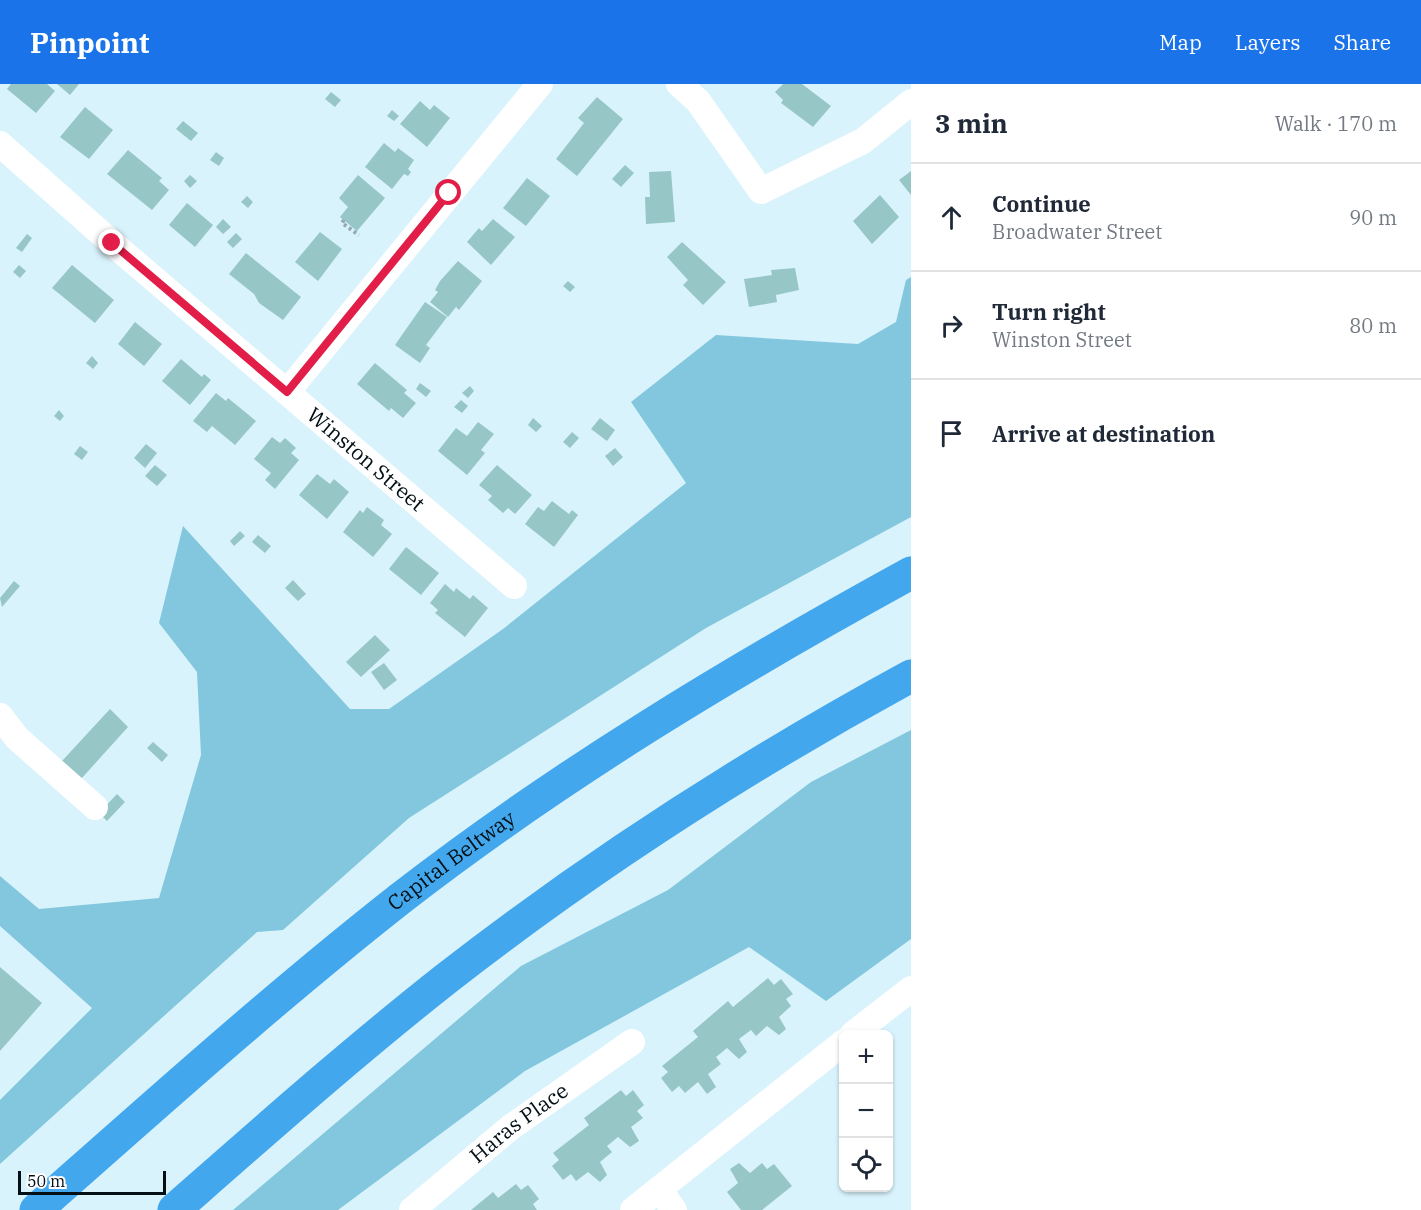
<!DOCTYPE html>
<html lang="en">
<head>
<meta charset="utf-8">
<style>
  body { margin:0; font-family:"IBM Plex Serif",serif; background:#f6f6f7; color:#1f2937 }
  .controls { position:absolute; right:18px; bottom:18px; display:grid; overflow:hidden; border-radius:9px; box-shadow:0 2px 4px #0004 }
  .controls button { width:54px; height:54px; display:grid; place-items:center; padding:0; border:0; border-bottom:2px solid #e0e1e3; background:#fff; color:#1f2937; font:30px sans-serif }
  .scale { position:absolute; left:18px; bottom:15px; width:148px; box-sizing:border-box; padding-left:6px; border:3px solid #020f14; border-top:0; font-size:16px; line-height:21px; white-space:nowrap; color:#020f14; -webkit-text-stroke:4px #fff; paint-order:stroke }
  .stop { position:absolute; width:18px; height:18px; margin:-14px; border:4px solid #e11d48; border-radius:50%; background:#fff }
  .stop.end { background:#e11d48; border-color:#fff; box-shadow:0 2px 6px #0008 }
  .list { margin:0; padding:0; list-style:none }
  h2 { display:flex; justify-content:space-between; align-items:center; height:78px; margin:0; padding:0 24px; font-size:26px }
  h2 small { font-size:20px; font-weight:400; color:#747a83 }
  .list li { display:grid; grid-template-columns:39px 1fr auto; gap:18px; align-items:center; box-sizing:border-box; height:108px; padding:0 24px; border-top:2px solid #e0e1e3 }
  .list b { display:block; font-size:22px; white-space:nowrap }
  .list p { margin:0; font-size:20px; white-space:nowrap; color:#747a83 }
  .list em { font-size:20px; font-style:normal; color:#747a83 }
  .icon { flex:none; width:33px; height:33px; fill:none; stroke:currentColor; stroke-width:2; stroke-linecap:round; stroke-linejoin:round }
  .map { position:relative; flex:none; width:911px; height:1126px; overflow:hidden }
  header { display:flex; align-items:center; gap:36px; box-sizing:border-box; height:84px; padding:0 30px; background:#1a73e8; color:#fff }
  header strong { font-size:28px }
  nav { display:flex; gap:33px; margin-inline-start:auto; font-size:21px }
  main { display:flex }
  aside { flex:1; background:#fff }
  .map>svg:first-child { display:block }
</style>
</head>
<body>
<header>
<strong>Pinpoint</strong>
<nav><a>Map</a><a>Layers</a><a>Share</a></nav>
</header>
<main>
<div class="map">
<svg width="911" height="1126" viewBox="0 0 911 1126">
  <rect width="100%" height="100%" fill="#d9f3fc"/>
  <path fill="#82c7dd" d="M911,193V433L706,544L409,734L283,846L257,848L0,1080V1016L92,924L0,842V792L39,825L159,814L201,671L197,588L159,539L183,442L350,625H389L503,545L686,399L631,318L716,251L858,260L896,238L906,196Z
    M911,646V855L826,917L749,863L525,987L338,1126H233L521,882L668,806L811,698Z"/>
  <path fill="#97c6c6" d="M11,0H47L55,7L36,29L7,5Z
    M57,0H79L70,11Z
    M783,0H802L831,22L813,43L781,19L783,16L775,8Z
    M331,8L341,16L335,23L325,15Z
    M597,13L623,35L577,92L556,75L584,39L578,34Z
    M420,17L430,26L434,21L450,34L427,63L400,40Z
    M85,23L113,46L89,75L60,53Z
    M392,26L399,32L394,37L387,32Z
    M183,37L198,49L191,57L176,45Z
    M384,59L395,68L398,64L414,76L408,85L411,88L408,92L404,90L392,105L365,83Z
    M128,66L162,94L159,97L169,106L152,126L107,90Z
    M216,68L224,74L219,82L210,76Z
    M625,81L634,89L621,103L612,95Z
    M671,87L675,138L646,140L645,113H650L649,88Z
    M911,87V111L899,96Z
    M190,91L197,97L190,104L184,97Z
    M358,91L385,114L357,147L340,133L348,123L339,114Z
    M527,94L550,112L526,142L503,124Z
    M880,111L899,133L872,160L853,137Z
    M247,112L253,118L248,124L241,118Z
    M187,119L213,141L195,163L169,141Z
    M223,135L231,143L223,150L216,143Z
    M493,135L515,153L491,181L467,158L479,144L482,147Z
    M320,148L342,165L318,197L295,178Z
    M236,149L242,155L233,164L227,158Z
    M27,150L32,154L22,168L16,164Z
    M682,158L726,198L703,221L683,201L688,196L667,173Z
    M246,169L301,213L283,236L259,219L254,210L229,190Z
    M458,177L482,197L459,226L456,223L448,233L430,218L438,208L435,206L440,197Z
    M19,181L26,187L20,194L13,188Z
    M72,181L114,216L95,239L52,204Z
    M795,184L799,206L776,211L777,218L749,223L744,195L772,191L771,186Z
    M568,197L575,203L570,208L563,202Z
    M425,218L447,233L426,261L430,264L420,279L395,261Z
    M135,238L162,260L144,282L118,260Z
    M92,272L98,279L93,285L86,279Z
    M181,275L202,293L204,290L211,296L190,321L162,297Z
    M375,279L407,306L404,309L416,319L403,334L391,324L389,327L357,300Z
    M420,299L431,307L426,313L416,305Z
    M470,302L474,307L468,314L462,309Z
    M216,309L226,317L228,314L256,337L235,361L212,342L207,348L193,337Z
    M461,316L468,322L462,329L454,323Z
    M59,326L64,332L60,337L54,332Z
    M533,334L542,342L536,348L528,341Z
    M600,334L615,346L607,357L591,345Z
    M478,338L494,350L481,366L485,369L467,391L438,367L456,344L467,352Z
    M572,348L579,354L570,364L563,358Z
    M272,353L280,359L285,354L296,364L291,369L299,376L275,405L265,396L271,389L254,375Z
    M146,360L157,369L145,384L134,374Z
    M80,362L88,368L82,376L74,370Z
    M615,364L623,373L613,382L605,372Z
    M155,381L167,391L157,402L145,392Z
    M497,381L532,411L515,430L508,424L503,429L488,416L492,412L479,401Z
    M317,390L330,400L334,395L349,408L327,435L299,411Z
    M552,417L569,430L572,426L578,431L554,463L525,440L538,423L544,427Z
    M367,423L384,436L381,441L392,450L373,473L343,448L360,426L363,429Z
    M240,447L245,452L234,462L230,457Z
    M258,451L271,462L265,469L252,458Z
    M406,463L439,489L421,511L389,485Z
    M293,496L306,510L298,517L285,504Z
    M14,497L20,502L2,523L0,514Z
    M445,500L454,508L456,504L470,515L473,511L488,524L465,553L435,529L438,526L430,519Z
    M375,551L390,566L361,593L346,578Z
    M384,579L397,596L384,606L371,588Z
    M110,625L128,643L81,695L62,677Z
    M153,658L168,671L162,678L147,664Z
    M117,710L125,718L107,737L99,729Z
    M0,883L42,919L0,967Z
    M768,894L774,901L781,895L793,910L786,915L791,922L779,933L786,945L779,951L767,942L756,952L751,946L739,955L747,968L739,975L727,964L716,973L721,980L708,990L716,1003L707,1010L698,998L685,1009L679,1002L672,1008L661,994L668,988L662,982L698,953L693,947L728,917L733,923Z
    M621,1006L626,1012L633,1006L644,1021L637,1027L643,1034L631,1043L639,1057L630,1063L618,1053L607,1062L612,1068L600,1078L607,1091L600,1098L588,1088L576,1097L571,1090L563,1096L552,1082L559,1076L553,1069L589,1041L584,1034Z
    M739,1079L750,1089L762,1079L767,1085L774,1080L792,1102L762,1126H741L727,1108L738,1099L730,1085Z
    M516,1100L521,1106L528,1101L539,1115L533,1120L537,1126H471L493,1108L498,1114Z"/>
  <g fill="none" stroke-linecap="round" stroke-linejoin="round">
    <path stroke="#95abb3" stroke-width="4" stroke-dasharray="3 3" stroke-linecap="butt" d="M344,136L342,139L359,151"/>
    <g stroke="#fff" stroke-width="26">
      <path d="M679,0L698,17L761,107L863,57L911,18"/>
      <path id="s1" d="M0,60L112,159L514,502"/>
      <path d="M287,308L540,0"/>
      <path d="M0,632L17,654L95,723"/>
      <path d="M853,950L911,905"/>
      <path d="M659,1105L674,1126"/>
      <path id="s2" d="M412,1126L511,1043L632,958"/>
      <path d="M633,1126L844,958"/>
    </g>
    <g stroke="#43a7ee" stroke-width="33">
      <path id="s3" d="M36,1126C156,1020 275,913 401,814C561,690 734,586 911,489"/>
      <path d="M174,1126C264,1047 353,968 447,894C592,781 749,680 911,592"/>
    </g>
  </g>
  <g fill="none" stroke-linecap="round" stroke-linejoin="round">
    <path stroke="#e11d48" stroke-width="8" d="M112,159L287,308L449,109"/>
  </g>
  <g text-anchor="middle" stroke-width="6" stroke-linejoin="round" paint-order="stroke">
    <g font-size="21" fill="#020f14" stroke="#fff">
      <text dy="7" stroke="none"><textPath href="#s1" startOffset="483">Winston Street</textPath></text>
      <text dy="7" stroke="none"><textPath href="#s3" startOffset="543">Capital Beltway</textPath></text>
      <text dy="7" stroke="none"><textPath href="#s2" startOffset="138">Haras Place</textPath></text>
    </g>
  </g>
</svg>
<div class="controls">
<button>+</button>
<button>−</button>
<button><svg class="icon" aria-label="locate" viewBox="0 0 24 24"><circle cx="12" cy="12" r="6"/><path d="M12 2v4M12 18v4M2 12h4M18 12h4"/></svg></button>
</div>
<div class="scale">50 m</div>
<div class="stop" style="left:449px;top:109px"></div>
<div class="stop end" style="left:112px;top:159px"></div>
</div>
<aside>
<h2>3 min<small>Walk · 170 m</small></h2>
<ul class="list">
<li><svg class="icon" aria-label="ahead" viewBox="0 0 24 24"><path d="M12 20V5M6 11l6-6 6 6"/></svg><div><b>Continue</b><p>Broadwater Street</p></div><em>90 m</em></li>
<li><svg class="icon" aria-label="right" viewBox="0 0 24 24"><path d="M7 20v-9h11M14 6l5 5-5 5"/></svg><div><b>Turn right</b><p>Winston Street</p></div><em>80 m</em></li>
<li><svg class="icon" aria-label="arrive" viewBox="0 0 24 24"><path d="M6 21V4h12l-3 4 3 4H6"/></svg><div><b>Arrive at destination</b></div></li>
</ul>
</aside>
</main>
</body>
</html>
